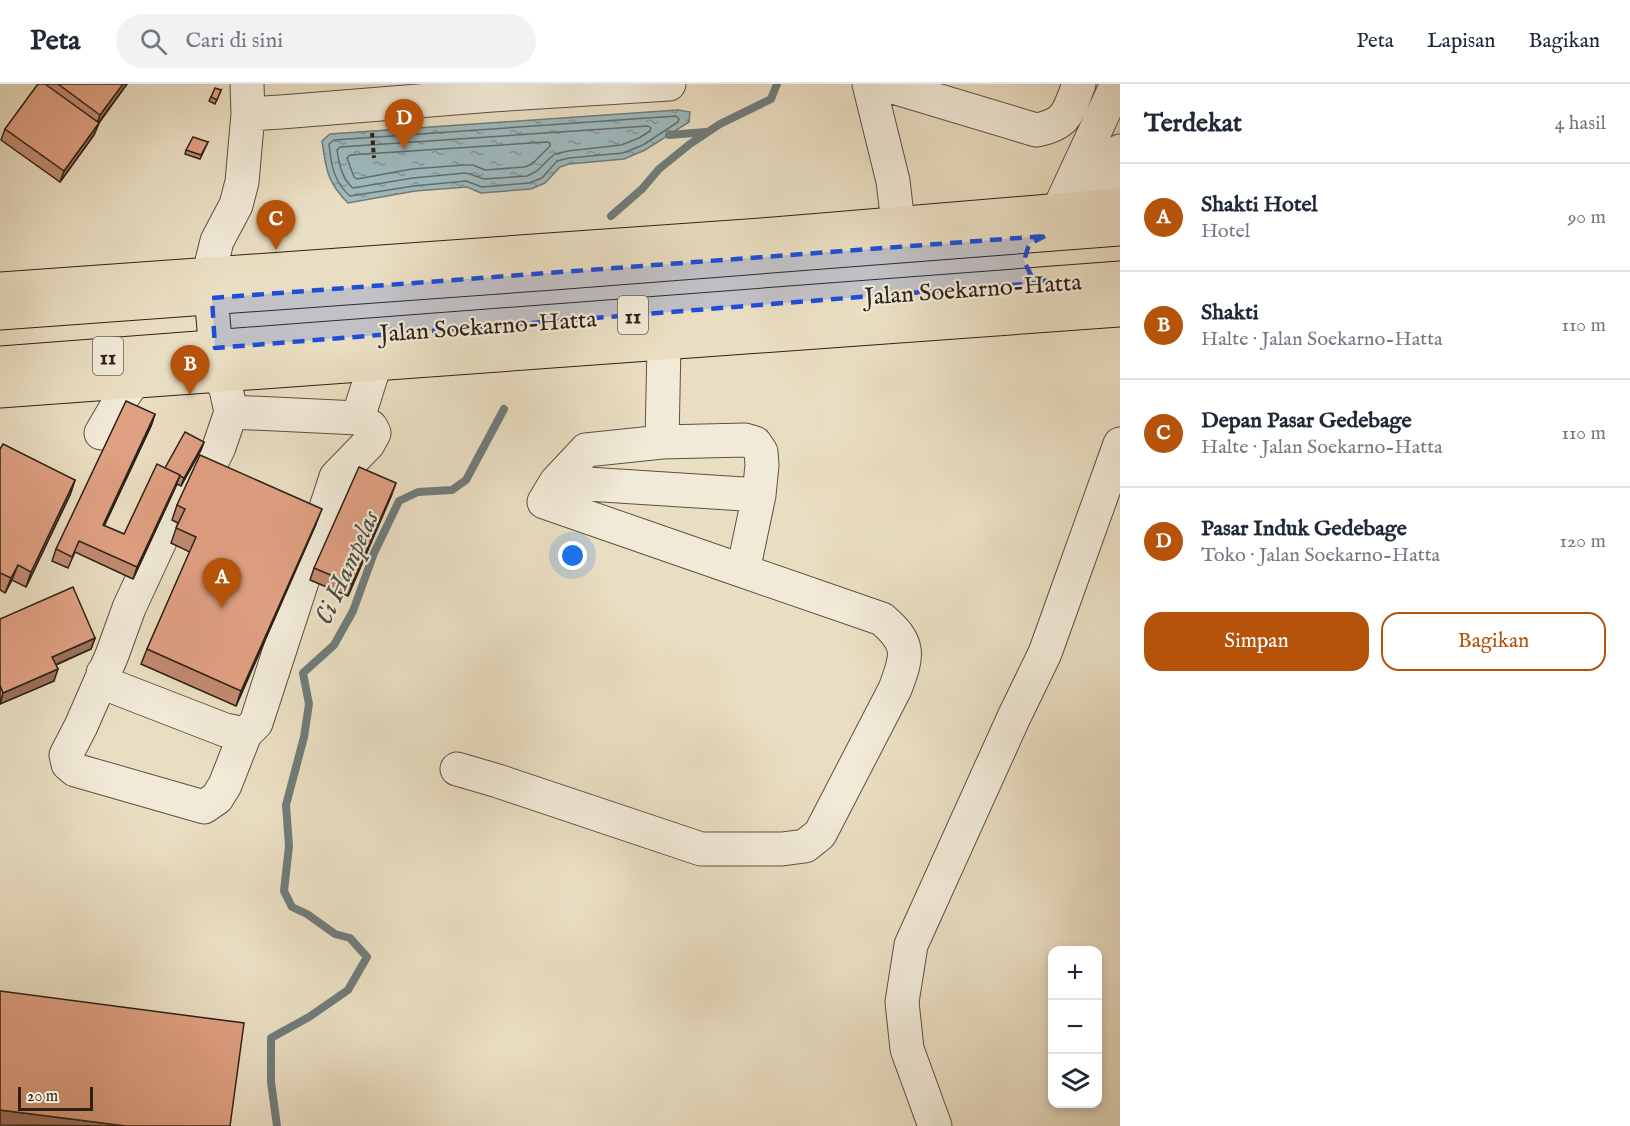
<!DOCTYPE html>
<html lang="id">
<head>
<meta charset="utf-8">
<style>
  body { margin:0; font-family:"IM FELL English",serif; background:#f2f2f3; color:#1f2937 }
  .controls { position:absolute; right:18px; bottom:18px; display:grid; overflow:hidden; border-radius:12px; box-shadow:0 3px 9px #0003 }
  .controls button { width:54px; height:54px; display:grid; place-items:center; padding:0; border:0; border-bottom:2px solid #e0e1e3; background:#fff; color:#1f2937; font:30px sans-serif }
  .scale { position:absolute; left:18px; bottom:15px; width:75px; box-sizing:border-box; padding-left:6px; border:3px solid #2d2117; border-top:0; font-size:16px; line-height:21px; white-space:nowrap; color:#2d2117; -webkit-text-stroke:4px #f1ead7; paint-order:stroke }
  .you { position:absolute; left:573px; top:472px; width:21px; height:21px; margin:-15px; border:4px solid #fff; border-radius:50%; background:#1a73e8; box-shadow:0 0 0 9px #1a73e833 }
  .badge { display:grid; place-items:center; width:39px; height:39px; border-radius:50%; background:#b45309; color:#fff; font-size:20px; font-weight:700 }
  .pin { position:absolute; translate:-50% -50px; filter:drop-shadow(0 2px 3px #0008) }
  .pin::after { content:''; position:absolute; top:32px; width:21px; height:18px; background:inherit; clip-path:polygon(0 0,100% 0,50% 100%) }
  .list { margin:0; padding:0; list-style:none }
  h2 { display:flex; justify-content:space-between; align-items:center; height:78px; margin:0; padding:0 24px; font-size:26px }
  h2 small { font-size:20px; font-weight:400; color:#747a83 }
  .list li { display:grid; grid-template-columns:39px 1fr auto; gap:18px; align-items:center; box-sizing:border-box; height:108px; padding:0 24px; border-top:2px solid #e0e1e3 }
  .list b { display:block; font-size:22px; white-space:nowrap }
  .list p { margin:0; font-size:20px; white-space:nowrap; color:#747a83 }
  .list em { font-size:20px; font-style:normal; color:#747a83 }
  .actions { display:flex; gap:12px; padding:18px 24px }
  .actions a { flex:1; padding:14px 0; border:2px solid #b45309; border-radius:18px; text-align:center; font-size:21px; color:#b45309 }
  .actions .main { background:#b45309; color:#fff }
  .icon { flex:none; width:33px; height:33px; fill:none; stroke:currentColor; stroke-width:2; stroke-linecap:round; stroke-linejoin:round }
  .map { position:relative; flex:none; width:1120px; height:1042px; overflow:hidden }
  header { display:flex; align-items:center; gap:36px; box-sizing:border-box; height:84px; padding:0 30px; background:#fff; border-bottom:2px solid #e0e1e3 }
  header strong { font-size:28px }
  nav { display:flex; gap:33px; margin-inline-start:auto; font-size:21px }
  .search { width:420px; height:54px; background:#f2f2f3; display:flex; align-items:center; gap:15px; box-sizing:border-box; padding:0 21px; border-radius:33px; color:#747a83; font-size:22px }
  main { display:flex }
  aside { flex:1; background:#fff }
  .map>svg:first-child { display:block }
</style>
</head>
<body>
<header>
<strong>Peta</strong>
<div class="search"><svg class="icon" aria-label="search" viewBox="0 0 24 24"><circle cx="10" cy="10" r="6"/><path d="M15 15l6 6"/></svg>Cari di sini</div>
<nav><a>Peta</a><a>Lapisan</a><a>Bagikan</a></nav>
</header>
<main>
<div class="map">
<svg width="1120" height="1042" viewBox="0 0 1120 1042">
  <defs>
    <pattern id="water-ripples" width="26" height="14" patternUnits="userSpaceOnUse" patternTransform="scale(1.5)"><rect width="26" height="14" fill="#9db9be"/><path d="M2 4q2-2 4 0t4 0M15 11q2-2 4 0t4 0" fill="none" stroke="#809699"/></pattern>
  </defs>
  <rect width="100%" height="100%" fill="#eadec2"/>
  <filter id="stains"><feTurbulence type="fractalNoise" baseFrequency=".00333" numOctaves="4"/><feColorMatrix values="0 0 0 0 .2 0 0 0 0 .09 0 0 0 0 .02 0 0 0 .5 -.17"/></filter>
  <radialGradient id="worn" r=".72"><stop offset=".6" stop-color="#630" stop-opacity="0"/><stop offset="1" stop-color="#630" stop-opacity=".3"/></radialGradient>
  <path fill="url(#water-ripples)" stroke="#707c7b" stroke-width="1.5" d="M678,26L690,28L689,38L645,66L624,75L569,80L560,83L545,99L531,105L481,109L467,103L415,107L348,119C327,98 326,85 322,57L330,50Z"/>
  <g fill="none" stroke-linecap="round" stroke-linejoin="round">
    <path stroke="#656d6a" stroke-width="1.5" d="M676,32L679,35L678,38L643,61L623,69L569,74L557,77L542,94L529,99L482,103L466,97L414,102L350,112C334,98 331,81 329,60L334,56Z
      M648,42L651,44L650,47L639,54L621,61L568,67L555,70L550,74L537,87L527,92L484,95L470,90L465,89L413,94L353,104C342,95 339,80 337,66L340,63Z
      M547,58L550,59V62L532,80L525,83L485,86L473,81H464L412,85L357,95L354,93L347,74L350,71Z"/>
    <path stroke="#707c7b" stroke-width="8" d="M669,51L706,48
      M611,132L642,105L659,85L690,60L720,40L771,15L777,0
      M277,1042L271,998V954L309,933L348,906L367,873L350,854L335,850L307,830L292,823L284,807L289,762L286,721L304,653L309,620L303,589L334,561L353,527L374,469L399,417L418,408L452,406L466,396L504,325"/>
    <g stroke="#5c5042" stroke-width="35">
      <path id="minor" d="M869,0L893,97L898,139
        M883,0L1036,46C1068,40 1068,28 1079,0
        M248,30L281,28L492,11L669,0
        M1096,123L1120,67
        M1058,127L1117,0
        M209,189L217,157L236,121L242,98L248,30L247,0
        M219,292L226,305L231,328L219,363L207,388L172,431L129,524L112,571L81,642L66,671L68,680L75,686L204,723L217,714L225,701L245,650
        M358,334L375,280
        M101,349L118,320L133,298L129,274
        M745,356L755,359L761,368L762,381L759,411L743,487L544,418L556,398L586,366L662,358Z
        M662,358L664,260
        M556,398L759,411
        M103,589V594L109,601L225,646L245,650L256,639L336,393L368,360L374,349L371,343L358,334L231,328
        M457,685L498,697L701,765H782L805,762L820,750L895,605C908,571 911,560 882,535L743,487
        M935,1042L907,965L902,918L911,861L1014,633L1045,569L1120,360"/>
    </g>
    <g stroke="#2d2117" stroke-width="35">
      <path id="major" d="M209,189L218,290
        M0,205L774,150L1120,121
        M0,307L1120,226"/>
    </g>
    <g stroke="#2d2117" stroke-width="35">
      <path id="highway" d="M0,229L553,189L1120,145
        M0,279L1120,194"/>
    </g>
    <path stroke="#2d2117" stroke-width="4" stroke-dasharray="4.5 3" stroke-linecap="butt" d="M372,49L374,74"/>
    <use href="#minor" stroke="#f1ead7" stroke-width="33"/>
    <use href="#major" stroke="#eadec2" stroke-width="33"/>
    <use href="#highway" stroke="#eadec2" stroke-width="33"/>
  </g>
  <path fill="#c18a70" stroke="#2d2117" stroke-width="1.5" d="M38,0H127L99,39L94,51L60,98L1,56L5,45Z
    M221,6L215,20L209,17L211,13Z
    M208,58L200,75L185,70L186,66Z
    M155,330L151,342L104,442L124,450L204,358L201,366L181,402L177,400L133,495L75,468L68,484L52,477L56,465Z
    M0,365L75,396L70,411L26,503L12,496L5,509L0,506Z
    M392,410L348,512L310,496L314,484Z
    M177,421L316,440L236,622L141,580L147,565L190,468L171,459L178,439L172,436Z
    M0,535L95,554L91,565L56,581L54,597L0,620Z"/>
  <path fill="#9d705b" stroke="#2d2117" stroke-width="1.5" d="M123,0H127L96,42L100,31Z
    M99,39L94,51L60,98L64,87Z
    M155,330L151,342L99,453L103,441Z
    M204,358L201,366L181,402L184,394Z
    M180,391L176,402L133,495L137,483Z
    M75,396L70,411L26,503L31,488Z
    M396,399L392,410L348,512L352,500Z
    M322,425L316,440L236,622L241,607Z
    M18,481L12,496L5,509L11,494Z
    M95,554L91,565L48,584L52,573Z
    M58,585L54,597L0,620L3,609Z
    M0,1026L126,1042L0,1041Z"/>
  <path fill="#e0a082" stroke="#2d2117" stroke-width="1.5" d="M38,0H45L99,39L64,87L5,45Z
    M58,0H123L100,31Z
    M215,4L221,6L217,16L211,13Z
    M193,53L208,58L201,71L186,66Z
    M126,317L155,330L103,441L124,450L157,380L180,391L137,483L79,457L72,473L56,465Z
    M185,348L204,358L184,394L180,392V391L165,384Z
    M3,360L75,396L31,488L18,481L11,494L0,489V365Z
    M200,371L322,425L241,607L147,565L196,453L176,444L185,425L177,421Z
    M359,383L396,399L352,500L314,484Z
    M73,503L95,554L52,573L58,585L3,609L0,601V535Z
    M0,907L244,939L230,1042H126L0,1026Z"/>
  <path fill="#1d4ed8" fill-opacity="0.2" stroke="#1d4ed8" stroke-width="4.5" stroke-dasharray="12 8" stroke-linejoin="round" d="M1045,152L1029,160L1024,177L1032,193L1050,198L215,264L212,214Z"/>
  <g text-anchor="middle" stroke-width="4.5" stroke-linejoin="round" paint-order="stroke">
    <g fill="#f1ead7" stroke="#685d51" stroke-width="1.5">
      <rect x="618" y="212" width="30" height="38" rx="4.5"/>
      <rect x="93" y="253" width="30" height="38" rx="4.5"/>
    </g>
    <g font-size="22" font-weight="bold" fill="#2d2117">
      <text x="633" y="239">11</text>
      <text x="108" y="280">11</text>
    </g>
    <g font-size="24" fill="#2d2117" stroke="#f1ead7">
      <text transform="translate(973 205) rotate(-4)" y="8">Jalan Soekarno-Hatta</text>
      <text transform="translate(488 242) rotate(-4)" y="8">Jalan Soekarno-Hatta</text>
    </g>
    <g font-size="26" font-style="italic" fill="#4f4f49" stroke="#f1ead7">
      <text transform="translate(346 483) rotate(-66)" y="9">Ci Hampelas</text>
    </g>
  </g>
  <rect width="100%" height="100%" filter="url(#stains)"/>
  <rect width="100%" height="100%" fill="url(#worn)"/>
</svg>
<div class="controls">
<button>+</button>
<button>−</button>
<button><svg class="icon" aria-label="layers" viewBox="0 0 24 24"><path d="M12 4l9 5-9 5-9-5zM3 14l9 5 9-5"/></svg></button>
</div>
<div class="scale">20 m</div>
<div class="you"></div>
<div class="pin badge" style="left:222px;top:524px">A</div>
<div class="pin badge" style="left:190px;top:311px">B</div>
<div class="pin badge" style="left:276px;top:166px">C</div>
<div class="pin badge" style="left:404px;top:65px">D</div>
</div>
<aside>
<h2>Terdekat<small>4 hasil</small></h2>
<ul class="list">
<li><span class="badge">A</span><div><b>Shakti Hotel</b><p>Hotel</p></div><em>90 m</em></li>
<li><span class="badge">B</span><div><b>Shakti</b><p>Halte · Jalan Soekarno-Hatta</p></div><em>110 m</em></li>
<li><span class="badge">C</span><div><b>Depan Pasar Gedebage</b><p>Halte · Jalan Soekarno-Hatta</p></div><em>110 m</em></li>
<li><span class="badge">D</span><div><b>Pasar Induk Gedebage</b><p>Toko · Jalan Soekarno-Hatta</p></div><em>120 m</em></li>
</ul>
<div class="actions"><a class="main">Simpan</a><a>Bagikan</a></div>
</aside>
</main>
</body>
</html>
